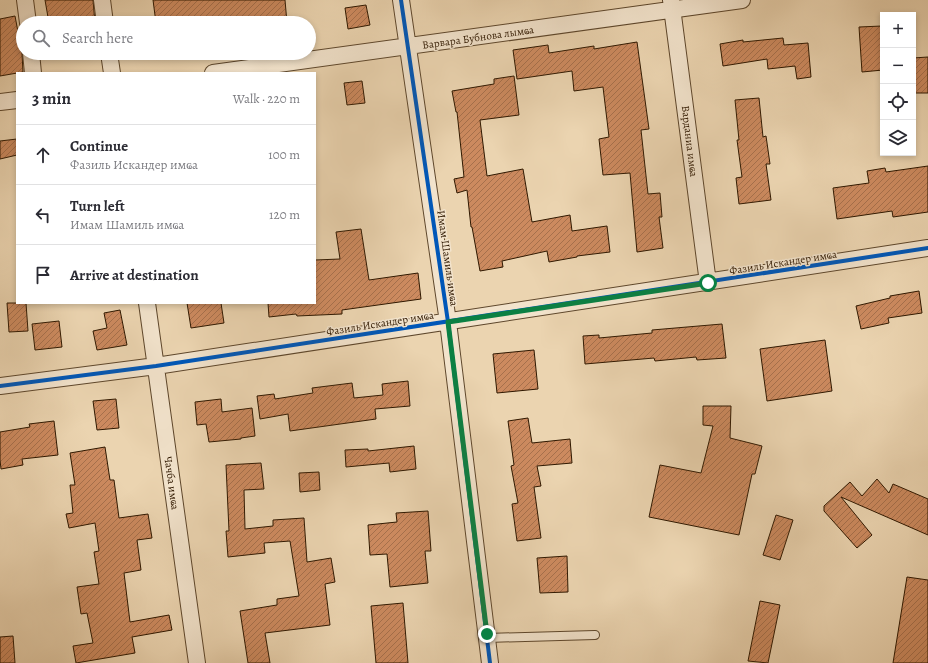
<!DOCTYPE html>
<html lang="en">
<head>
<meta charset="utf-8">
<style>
  body { margin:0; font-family:Alegreya,serif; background:#f7f7f7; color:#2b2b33 }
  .controls { position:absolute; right:12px; top:12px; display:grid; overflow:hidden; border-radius:0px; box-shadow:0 2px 6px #0003 }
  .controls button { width:36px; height:36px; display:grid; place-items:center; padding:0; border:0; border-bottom:1px solid #e1e1e2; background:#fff; color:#2b2b33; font:20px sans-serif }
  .stop { position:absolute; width:12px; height:12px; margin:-9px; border:3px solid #0b8043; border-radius:50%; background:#fff }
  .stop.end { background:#0b8043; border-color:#fff; box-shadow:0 1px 4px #0008 }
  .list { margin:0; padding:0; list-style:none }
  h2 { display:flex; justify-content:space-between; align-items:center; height:52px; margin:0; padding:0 16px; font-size:17px }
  h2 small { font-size:13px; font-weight:400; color:#7c7c81 }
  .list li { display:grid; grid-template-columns:26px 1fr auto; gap:12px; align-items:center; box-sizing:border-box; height:60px; padding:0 16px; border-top:1px solid #e1e1e2 }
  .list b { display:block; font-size:15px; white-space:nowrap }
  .list p { margin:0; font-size:13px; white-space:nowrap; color:#7c7c81 }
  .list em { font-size:13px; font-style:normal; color:#7c7c81 }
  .icon { flex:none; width:22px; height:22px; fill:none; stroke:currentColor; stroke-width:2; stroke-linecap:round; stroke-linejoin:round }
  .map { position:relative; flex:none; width:928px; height:663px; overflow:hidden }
  .search { position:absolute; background:#fff; box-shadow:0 2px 6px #0003; left:16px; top:16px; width:300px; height:44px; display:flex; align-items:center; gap:10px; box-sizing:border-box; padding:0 14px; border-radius:22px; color:#7c7c81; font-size:15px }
  .panel { position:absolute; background:#fff; box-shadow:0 2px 6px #0003; left:16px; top:72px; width:300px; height:232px; border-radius:0px }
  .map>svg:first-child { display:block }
</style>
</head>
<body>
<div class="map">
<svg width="928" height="663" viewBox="0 0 928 663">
  <defs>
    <pattern id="building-hatch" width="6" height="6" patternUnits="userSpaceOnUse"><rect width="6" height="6" fill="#cc8a5f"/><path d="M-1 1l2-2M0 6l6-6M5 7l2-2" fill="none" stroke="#a6704c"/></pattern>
  </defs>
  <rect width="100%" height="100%" fill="#ebd4b0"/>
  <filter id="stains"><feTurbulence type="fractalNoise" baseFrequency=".005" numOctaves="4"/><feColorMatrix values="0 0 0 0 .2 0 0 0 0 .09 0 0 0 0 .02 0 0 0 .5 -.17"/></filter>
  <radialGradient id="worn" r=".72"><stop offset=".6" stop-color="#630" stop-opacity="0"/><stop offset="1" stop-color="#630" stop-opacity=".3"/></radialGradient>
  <path fill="url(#building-hatch)" stroke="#2f1800" d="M45,0H93L95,23H49Z
    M153,0H285L287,23H156Z
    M366,5L370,25L348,29L345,8Z
    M15,16L22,53L23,72L0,76V19Z
    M882,26L883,70L862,72L859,27Z
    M783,38L784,45L808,43L811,77L797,79L795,66L768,69L767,59L723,66L720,44L743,40V42Z
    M637,42L649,129L641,130L648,194L660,193L662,217H659L663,248L637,252L630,173L603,175L599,139L609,137L603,87L574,91L572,71L517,79L513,50L548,45L549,53L594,46V49Z
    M928,57V93H913V58Z
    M514,76L519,115L480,120L487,176L523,169L532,222L570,215L572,231L607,226L610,252L577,256V257L549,262L547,251L502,261L503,267L480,271L472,227H471L467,190L457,193L454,179L464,177L457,112H456L452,91L494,84V79Z
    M362,81L365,103L347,105L344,83Z
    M759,98L763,137L766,136L770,164H766L771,200L739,204L736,178L742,177L737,140H739L735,100Z
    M17,139V155L0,159V141Z
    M928,166V212L893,217L892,211L837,219L833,188L869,183L867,171L885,168L886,172Z
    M361,229L369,280L418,273L421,299L342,310V314L297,316L296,314L269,317L268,303H315V260L340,259L336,232Z
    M919,291L922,313L888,318L889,323L861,329L856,306L890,298V296Z
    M7,303H26L28,331L9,332Z
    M187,303H221L224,323L191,328Z
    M120,310L127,345L97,350L93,331L107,328L104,313Z
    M59,321L62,347L35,350L32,324Z
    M722,324L726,358L697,360L696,357L655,361L654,358L585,364L583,336L599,335V338L652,333V330Z
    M825,340L832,391L767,401L760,349Z
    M534,350L538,389L497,393L493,354Z
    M408,381L410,406L375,409L376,419L290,431L288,414L260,419L257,396L274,394L275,399L313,393L312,388L352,383L354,398L383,395L382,384Z
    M116,399L119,428L97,430L93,401Z
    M221,399L222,412L252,408L255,436L241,438V439L209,442L206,424L197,425L195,402Z
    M703,406H731L730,438L762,446L755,474H752L739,535L649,517L660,465L701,473L713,426L703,425Z
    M528,418L532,443L570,439L572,463L537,466L541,486L534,487L541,538L517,541L512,504L518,503L511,466L514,465L508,421Z
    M54,421L58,455L22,459L23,465L1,469L0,460V432L30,427L29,424Z
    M414,446L416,469L390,472L389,463L346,467L345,450L368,449V451Z
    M105,447L110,480H114L119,518L148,514L152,538L137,540L141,570L124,573L130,622L169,615L172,630L132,637L135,653L76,663L73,646L93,643L87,613L81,614L77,587L99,584L94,552L99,551L95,523L69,528L66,514L73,513L70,485H75L70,453Z
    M261,463L264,489L244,490L245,529L273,526V520L304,518L307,562L331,558L335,582L325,584L330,625L265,633L270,663H248L240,611L277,605V599L299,596L290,541L264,543L265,553L228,557L226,531H229L226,465Z
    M319,472L320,490L300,492L299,473Z
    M877,479L889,493L893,484L928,499V535L841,497L872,535L857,548L824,511V506L850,482L862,496Z
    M428,511L431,551H425L428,583L390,587L387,554L370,555L368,525L397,522L396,513Z
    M776,515L793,520L780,560L763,555Z
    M567,556L568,592L540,593L537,558Z
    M907,577L928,580V663H893Z
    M760,601L780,605L768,663L748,661Z
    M403,603L408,663H376L371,606Z
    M13,636L15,663H0V637Z"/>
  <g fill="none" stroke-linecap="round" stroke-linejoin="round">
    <g stroke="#5e472c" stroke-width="10">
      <path id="lane" d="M487,638L595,635"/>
    </g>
    <g stroke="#5e472c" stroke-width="18">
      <path id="street" d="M25,0L28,23
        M102,0L105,23
        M401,0L448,322L490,663
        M671,0L708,283
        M31,53L33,73
        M109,53L112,73
        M213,73L742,0
        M0,102L17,100
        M147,303L197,663
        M0,386L156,366L928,248"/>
    </g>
    <use href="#lane" stroke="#f2e3cc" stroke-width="8"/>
    <use href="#street" stroke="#f2e3cc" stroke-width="16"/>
    <g stroke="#f2e3cc" stroke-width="6">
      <path id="cycleway" d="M401,0L448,322L490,663
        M0,386L156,366L928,248"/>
    </g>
    <use href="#cycleway" stroke="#0057b8" stroke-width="4"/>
  </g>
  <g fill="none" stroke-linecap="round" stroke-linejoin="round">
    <path stroke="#0b8043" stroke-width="5" d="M487,634L448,322L708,283"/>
  </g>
  <g text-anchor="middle" stroke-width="3" stroke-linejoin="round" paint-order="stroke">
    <g font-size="11" fill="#2f1800" stroke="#f2e3cc">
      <text transform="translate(478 37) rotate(-8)" y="4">Варвара Бубнова лымҩа</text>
      <text transform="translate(690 141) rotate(83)" y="4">Варданиа имҩа</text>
      <text transform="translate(448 258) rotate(82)" y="4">Имам Шамиль имҩа</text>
      <text transform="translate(783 262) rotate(-9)" y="4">Фазиль Искандер имҩа</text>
      <text transform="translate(380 323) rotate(-9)" y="4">Фазиль Искандер имҩа</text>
      <text transform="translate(172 483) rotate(82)" y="4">Чачба имҩа</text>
    </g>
  </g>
  <rect width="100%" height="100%" filter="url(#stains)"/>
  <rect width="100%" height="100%" fill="url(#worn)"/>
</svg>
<div class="controls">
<button>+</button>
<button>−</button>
<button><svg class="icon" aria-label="locate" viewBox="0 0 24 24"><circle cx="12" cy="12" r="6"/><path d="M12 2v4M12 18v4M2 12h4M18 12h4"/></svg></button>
<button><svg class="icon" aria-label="layers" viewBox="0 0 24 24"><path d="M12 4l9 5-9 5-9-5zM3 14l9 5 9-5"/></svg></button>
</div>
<div class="stop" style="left:708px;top:283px"></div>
<div class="stop end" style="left:487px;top:634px"></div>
<div class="search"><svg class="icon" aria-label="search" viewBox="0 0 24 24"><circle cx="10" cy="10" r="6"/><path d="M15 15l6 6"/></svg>Search here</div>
<section class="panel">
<h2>3 min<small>Walk · 220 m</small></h2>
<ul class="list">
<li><svg class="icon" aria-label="ahead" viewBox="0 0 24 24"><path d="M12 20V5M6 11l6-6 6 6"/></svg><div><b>Continue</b><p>Фазиль Искандер имҩа</p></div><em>100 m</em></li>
<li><svg class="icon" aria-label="left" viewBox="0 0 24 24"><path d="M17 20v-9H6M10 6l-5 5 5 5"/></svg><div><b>Turn left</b><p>Имам Шамиль имҩа</p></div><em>120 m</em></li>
<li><svg class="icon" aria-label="arrive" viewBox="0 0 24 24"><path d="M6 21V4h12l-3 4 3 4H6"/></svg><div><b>Arrive at destination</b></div></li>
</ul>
</section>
</div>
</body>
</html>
